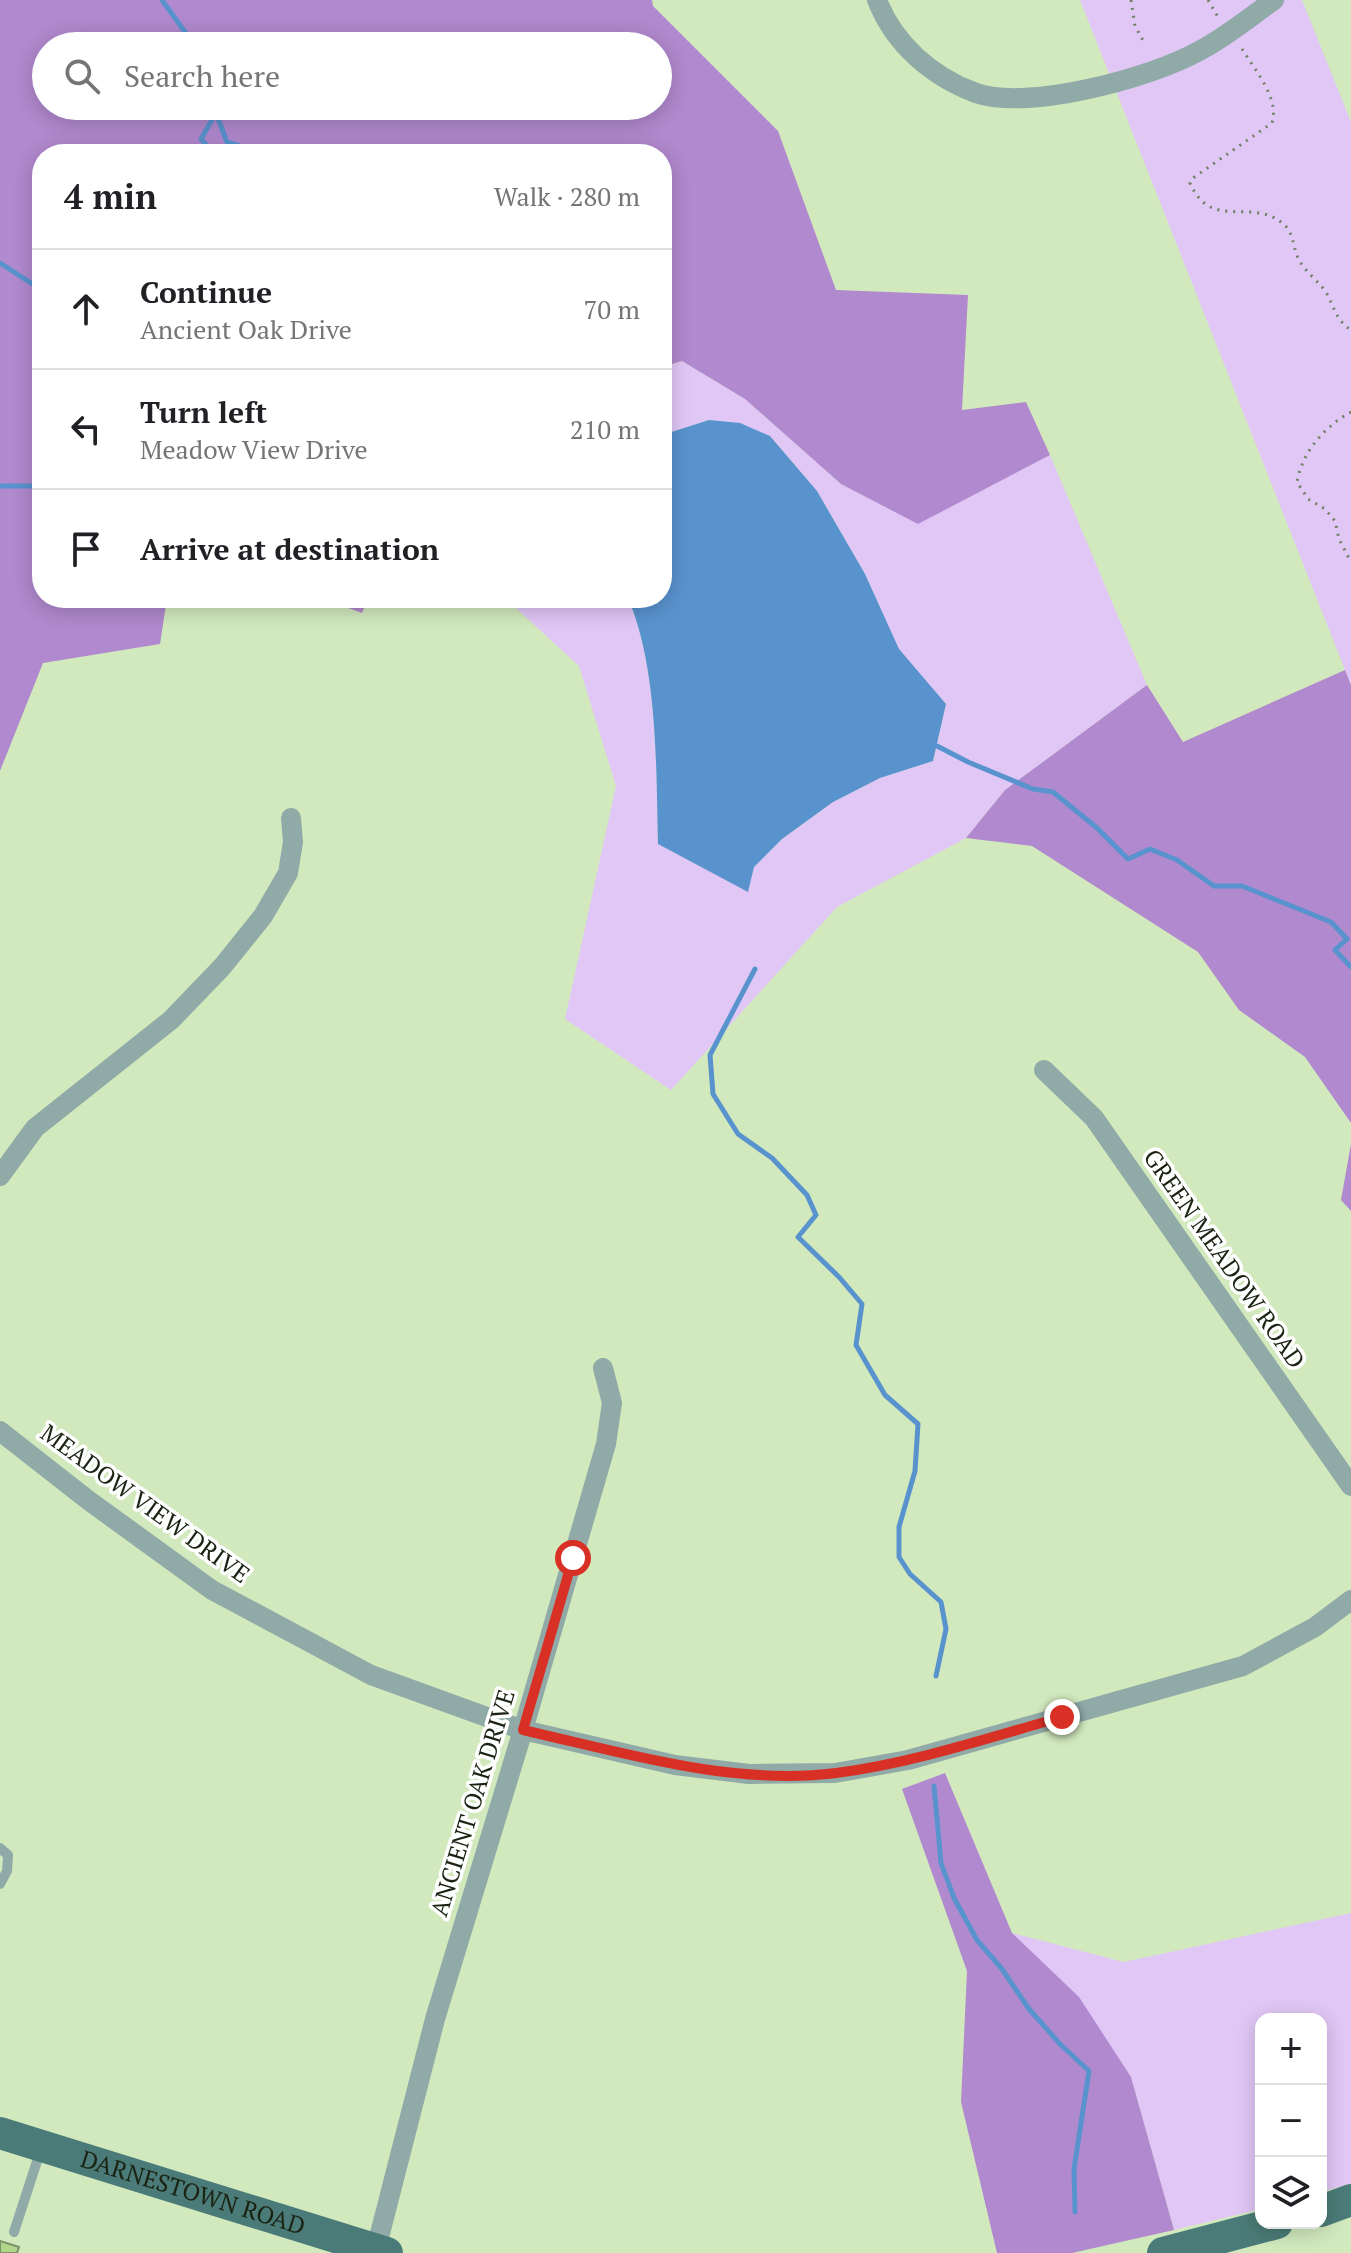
<!DOCTYPE html>
<html lang="en">
<head>
<meta charset="utf-8">
<style>
  body { margin:0; font-family:"PT Serif",serif; background:#f6f6f6; color:#202124 }
  .controls { position:absolute; right:24px; bottom:24px; display:grid; overflow:hidden; border-radius:16px; box-shadow:0 4px 20px #0003 }
  .controls button { width:72px; height:72px; display:grid; place-items:center; padding:0; border:0; border-bottom:2px solid #e0e0e0; background:#fff; color:#202124; font:40px sans-serif }
  .stop { position:absolute; width:24px; height:24px; margin:-18px; border:6px solid #d93025; border-radius:50%; background:#fff }
  .stop.end { background:#d93025; border-color:#fff; box-shadow:0 2px 8px #0008 }
  .list { margin:0; padding:0; list-style:none }
  h2 { display:flex; justify-content:space-between; align-items:center; height:104px; margin:0; padding:0 32px; font-size:34px }
  h2 small { font-size:26px; font-weight:400; color:#757577 }
  .list li { display:grid; grid-template-columns:52px 1fr auto; gap:24px; align-items:center; box-sizing:border-box; height:120px; padding:0 32px; border-top:2px solid #e0e0e0 }
  .list b { display:block; font-size:30px; white-space:nowrap }
  .list p { margin:0; font-size:26px; white-space:nowrap; color:#757577 }
  .list em { font-size:26px; font-style:normal; color:#757577 }
  .icon { flex:none; width:44px; height:44px; fill:none; stroke:currentColor; stroke-width:2; stroke-linecap:round; stroke-linejoin:round }
  .map { position:relative; flex:none; width:1351px; height:2253px; overflow:hidden }
  .search { position:absolute; background:#fff; box-shadow:0 4px 20px #0003; left:32px; top:32px; width:640px; height:88px; display:flex; align-items:center; gap:20px; box-sizing:border-box; padding:0 28px; border-radius:44px; color:#757577; font-size:30px }
  .panel { position:absolute; background:#fff; box-shadow:0 4px 20px #0003; left:32px; top:144px; width:640px; height:464px; border-radius:32px }
  .map>svg:first-child { display:block }
</style>
</head>
<body>
<div class="map">
<svg width="1351" height="2253" viewBox="0 0 1351 2253">
  <rect width="100%" height="100%" fill="#d2e9be"/>
  <path fill="#e1c7f6" d="M1080,0H1302L1351,122V685Z
    M682,361L745,399L841,484L918,523L1050,455L1147,685L1005,790L966,838L837,907L671,1090L565,1019L616,786L579,666L505,598H628C658,668 656,768 658,844L747,891L753,867L782,839L833,802L880,778L933,761L946,704L899,650L865,574L817,491L770,436L709,420L662,435V367Z
    M1351,1913V2184L1321,2192V2019H1261V2209L1174,2230L1131,2077L1012,1933L1124,1962Z"/>
  <path fill="#b189ce" fill-rule="evenodd" d="M0,0H652L653,6L778,131L836,290L968,295L962,410L1026,402L1050,455L918,524L841,484L745,399L682,361L662,367V154H42V598H167L160,644L43,663L0,771ZM658,46V106H46V46Z
    M331,598H368L362,613L332,602Z
    M1345,670L1351,685V1123L1305,1057L1239,1010L1198,952L1032,846L966,838L1005,790L1147,685L1183,742Z
    M1351,1144V1211L1341,1200Z
    M945,1773L1012,1933L1079,1997L1131,2077L1174,2230L1072,2253H997L961,2102L967,1971L902,1789Z"/>
  <path fill="#5993ce" d="M709,420L740,423L770,436L817,491L865,574L899,649L946,704L933,761L880,778L833,802L782,839L754,867L748,892L658,844C656,768 658,668 628,598H662V435Z"/>
  <g fill="none" stroke-linecap="round" stroke-linejoin="round">
    <path stroke="#5993ce" stroke-width="5" d="M162,0L195,46
      M217,106L216,113L227,142L249,149L279,150L285,154
      M214,154L201,139L216,113
      M0,263L42,290
      M0,486H42
      M937,746L968,762L1033,789L1053,792L1097,828L1128,859L1150,849L1177,860L1214,886H1242L1331,922L1347,939L1335,950L1351,967
      M755,969L710,1055L713,1094L738,1134L772,1158L807,1195L816,1215L798,1237L839,1277L862,1304L856,1345L885,1395L918,1424L915,1471L899,1527V1557L910,1574L941,1602L946,1629L936,1676
      M934,1786L941,1863L954,1898L977,1940L1002,1969L1029,2009L1060,2044L1089,2071L1074,2169L1075,2212"/>
  </g>
  <path fill="#b1d68b" stroke="#7d926a" stroke-width="2" d="M0,2241L19,2247L17,2253H0Z"/>
  <g fill="none" stroke-linecap="round" stroke-linejoin="round">
    <path stroke="#728164" stroke-width="3" stroke-dasharray="2 6" stroke-linecap="butt" d="M1131,0L1135,26L1145,44
      M1208,0L1218,17
      M1242,49C1254,69 1280,98 1272,123L1193,178L1190,183C1211,231 1249,198 1281,222C1295,232 1292,247 1299,260C1306,273 1320,282 1327,294C1335,309 1336,320 1351,330
      M1351,412C1325,426 1302,452 1297,482L1308,499L1325,509L1335,521L1339,539L1351,562"/>
    <path stroke="#90aaa7" stroke-width="10" d="M0,1848L8,1855L7,1871L0,1884
      M14,2232L40,2152"/>
    <path stroke="#90aaa7" stroke-width="20" d="M877,0C894,44 932,77 976,93C1028,111 1151,78 1199,51C1226,37 1250,17 1274,0
      M1044,1070L1094,1118L1351,1486
      M0,1176L35,1128L171,1020L222,967L263,916L288,873L293,842L291,818
      M0,1431L88,1500L212,1590L371,1675L523,1730L675,1765L749,1774L835,1773L908,1760L1243,1666L1315,1627L1351,1600
      M375,2253L435,2019L523,1730L606,1444L612,1403L603,1368"/>
    <g stroke="#4b7b78" stroke-width="32">
      <path id="s1" d="M0,2133L387,2253"/>
      <path d="M1321,2211L1351,2200"/>
      <path d="M1163,2253L1277,2223"/>
    </g>
  </g>
  <g fill="none" stroke-linecap="round" stroke-linejoin="round">
    <path stroke="#d93025" stroke-width="10" d="M573,1558L523,1730C625,1753 731,1786 836,1773C913,1763 988,1738 1062,1717"/>
  </g>
  <g text-anchor="middle" stroke-width="7" stroke-linejoin="round" paint-order="stroke">
    <g font-size="24" fill="#1b2313" stroke="#fff">
      <text transform="translate(1224 1259) rotate(55)" y="8">GREEN MEADOW ROAD</text>
      <text transform="translate(145 1504) rotate(36)" y="8">MEADOW VIEW DRIVE</text>
      <text transform="translate(473 1803) rotate(-73)" y="8">ANCIENT OAK DRIVE</text>
      <text dy="8" stroke="none"><textPath href="#s1" startOffset="202">DARNESTOWN ROAD</textPath></text>
    </g>
  </g>
</svg>
<div class="controls">
<button>+</button>
<button>−</button>
<button><svg class="icon" aria-label="layers" viewBox="0 0 24 24"><path d="M12 4l9 5-9 5-9-5zM3 14l9 5 9-5"/></svg></button>
</div>
<div class="stop" style="left:573px;top:1558px"></div>
<div class="stop end" style="left:1062px;top:1717px"></div>
<div class="search"><svg class="icon" aria-label="search" viewBox="0 0 24 24"><circle cx="10" cy="10" r="6"/><path d="M15 15l6 6"/></svg>Search here</div>
<section class="panel">
<h2>4 min<small>Walk · 280 m</small></h2>
<ul class="list">
<li><svg class="icon" aria-label="ahead" viewBox="0 0 24 24"><path d="M12 20V5M6 11l6-6 6 6"/></svg><div><b>Continue</b><p>Ancient Oak Drive</p></div><em>70 m</em></li>
<li><svg class="icon" aria-label="left" viewBox="0 0 24 24"><path d="M17 20v-9H6M10 6l-5 5 5 5"/></svg><div><b>Turn left</b><p>Meadow View Drive</p></div><em>210 m</em></li>
<li><svg class="icon" aria-label="arrive" viewBox="0 0 24 24"><path d="M6 21V4h12l-3 4 3 4H6"/></svg><div><b>Arrive at destination</b></div></li>
</ul>
</section>
</div>
</body>
</html>
